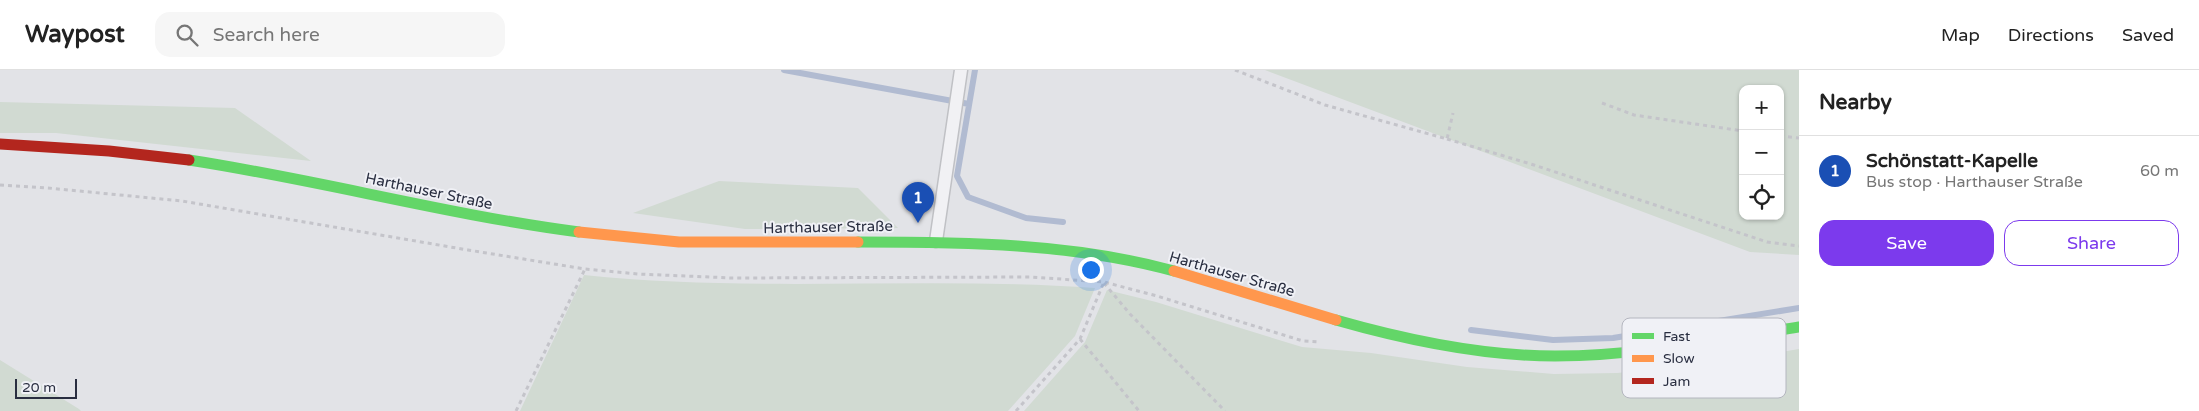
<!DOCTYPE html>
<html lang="en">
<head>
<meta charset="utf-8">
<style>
  body { margin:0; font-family:"Varela Round",sans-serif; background:#f6f6f6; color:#222 }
  .controls { position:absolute; right:15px; top:15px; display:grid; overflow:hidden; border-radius:10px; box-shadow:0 1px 4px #0004 }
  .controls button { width:45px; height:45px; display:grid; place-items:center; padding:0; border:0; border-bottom:1px solid #e0e0e0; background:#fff; color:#222; font:25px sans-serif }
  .scale { position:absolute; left:15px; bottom:12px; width:62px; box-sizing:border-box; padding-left:5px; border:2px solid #292e40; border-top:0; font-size:14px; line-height:18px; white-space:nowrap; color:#292e40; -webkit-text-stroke:4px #f0f1f6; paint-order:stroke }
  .you { position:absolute; left:1090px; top:199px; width:18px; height:18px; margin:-12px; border:4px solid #fff; border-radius:50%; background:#1a73e8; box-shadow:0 0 0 8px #1a73e833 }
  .badge { display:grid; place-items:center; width:32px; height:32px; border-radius:50%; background:#7c3aed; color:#fff; font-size:16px; font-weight:700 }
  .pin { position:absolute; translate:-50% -41px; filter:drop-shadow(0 1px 2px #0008) }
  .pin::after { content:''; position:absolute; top:26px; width:18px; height:15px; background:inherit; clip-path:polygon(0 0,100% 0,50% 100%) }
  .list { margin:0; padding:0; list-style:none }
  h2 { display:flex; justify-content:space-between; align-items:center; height:65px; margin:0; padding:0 20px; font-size:21px }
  h2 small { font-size:16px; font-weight:400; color:#767676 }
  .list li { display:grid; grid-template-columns:32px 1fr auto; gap:15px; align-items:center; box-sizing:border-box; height:70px; padding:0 20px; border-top:1px solid #e0e0e0 }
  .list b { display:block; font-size:19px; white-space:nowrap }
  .list p { margin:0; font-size:16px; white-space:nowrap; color:#767676 }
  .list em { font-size:16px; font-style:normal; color:#767676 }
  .actions { display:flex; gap:10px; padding:15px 20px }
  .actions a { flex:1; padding:11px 0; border:1px solid #7c3aed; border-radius:15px; text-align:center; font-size:18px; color:#7c3aed }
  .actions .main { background:#7c3aed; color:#fff }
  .icon { flex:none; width:28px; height:28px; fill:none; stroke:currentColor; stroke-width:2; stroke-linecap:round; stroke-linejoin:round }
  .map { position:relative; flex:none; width:1799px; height:341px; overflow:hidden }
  header { display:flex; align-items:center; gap:30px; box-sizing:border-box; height:70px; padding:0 25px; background:#fff; border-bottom:1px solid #e0e0e0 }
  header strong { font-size:24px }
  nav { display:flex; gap:28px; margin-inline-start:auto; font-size:18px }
  .search { width:350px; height:45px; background:#f6f6f6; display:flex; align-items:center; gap:12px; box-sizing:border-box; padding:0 18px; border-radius:15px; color:#767676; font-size:19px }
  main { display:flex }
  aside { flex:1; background:#fff }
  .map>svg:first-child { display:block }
</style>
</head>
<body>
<header>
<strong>Waypost</strong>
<div class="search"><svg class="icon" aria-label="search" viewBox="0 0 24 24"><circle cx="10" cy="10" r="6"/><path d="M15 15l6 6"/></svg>Search here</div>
<nav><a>Map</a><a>Directions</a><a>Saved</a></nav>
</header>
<main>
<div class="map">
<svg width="1799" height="341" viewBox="0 0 1799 341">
  <rect width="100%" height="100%" fill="#e2e3e7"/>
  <path fill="#d1dad2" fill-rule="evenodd" d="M1265,0H1799V185L1750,182ZM1743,19H1780V146H1743Z
    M0,32L235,38L311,91L56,63H0Z
    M719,111L858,118L898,158L745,159L633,143Z
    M584,205C754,223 925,206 1095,218L1075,266L1008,341H520Z
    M1107,220L1156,232L1302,277L1371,283L1467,297L1554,304L1617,303L1701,295L1799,279V341H1024L1085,272Z
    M0,290L79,339L81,341H0Z"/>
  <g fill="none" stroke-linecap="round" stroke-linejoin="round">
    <path stroke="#b1bbd1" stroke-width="6" d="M784,0L969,34
      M975,0L957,106L968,127L1026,148L1063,152
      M1471,260L1553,270L1613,268L1799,238"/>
    <g stroke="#c0c1c5" stroke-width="15">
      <path id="lane" d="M936,171L961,0"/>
    </g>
    <path stroke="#c4c4ca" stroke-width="3" stroke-dasharray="4 4" stroke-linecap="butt" d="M1235,0L1325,35L1447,69L1453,43
      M1602,33L1634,45L1743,61
      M1780,66L1799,68
      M1447,69L1534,95L1767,172L1799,176
      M0,115L48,118L182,131L468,180L585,199L638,204L732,208L1030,207L1104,212L1157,226L1303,271L1319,272
      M1104,213L1130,244L1225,341
      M1080,269L1139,341
      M516,341L585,199
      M1016,341L1080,269L1104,212"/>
    <use href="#lane" stroke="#f1f1f4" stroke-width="12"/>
    <path stroke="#63d668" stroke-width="11" d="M189,90C320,110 448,145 579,162
      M858,172C964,172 1072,173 1174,201
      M1336,250C1406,270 1482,286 1555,286C1637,286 1718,270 1799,257"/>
    <path stroke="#ff974d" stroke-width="11" d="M579,162L679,172H858
      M1174,201L1336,250"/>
    <path stroke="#b3261e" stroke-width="11" d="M0,74L109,81L189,90"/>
  </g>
  <g text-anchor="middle" stroke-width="4" stroke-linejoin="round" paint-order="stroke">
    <g font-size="15" fill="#292e40" stroke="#f0f1f6">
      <text transform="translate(429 121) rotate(12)" y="5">Harthauser Straße</text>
      <text transform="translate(828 157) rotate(-1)" y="5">Harthauser Straße</text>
      <text transform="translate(1232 204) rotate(16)" y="5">Harthauser Straße</text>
    </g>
  </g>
  <rect x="1622" y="248" width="164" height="80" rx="8" fill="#f0f1f6" stroke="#b4b6bf" stroke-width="1"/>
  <rect x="1632" y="263" width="22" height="6" fill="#63d668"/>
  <rect x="1632" y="285" width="22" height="7" fill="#ff974d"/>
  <rect x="1632" y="308" width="22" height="6" fill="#b3261e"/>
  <g font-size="14" fill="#292e40">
    <text x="1663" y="271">Fast</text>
    <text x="1663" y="293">Slow</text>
    <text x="1663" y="316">Jam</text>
  </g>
</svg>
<div class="controls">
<button>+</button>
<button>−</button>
<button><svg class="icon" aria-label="locate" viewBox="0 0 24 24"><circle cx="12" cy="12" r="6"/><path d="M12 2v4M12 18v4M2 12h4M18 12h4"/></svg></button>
</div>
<div class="scale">20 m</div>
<div class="you"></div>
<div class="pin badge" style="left:918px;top:153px;background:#1a4fb4">1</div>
</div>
<aside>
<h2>Nearby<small></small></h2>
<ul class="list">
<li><span class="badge" style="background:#1a4fb4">1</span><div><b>Schönstatt-Kapelle</b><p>Bus stop · Harthauser Straße</p></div><em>60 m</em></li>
</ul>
<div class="actions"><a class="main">Save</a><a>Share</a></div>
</aside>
</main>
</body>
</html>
